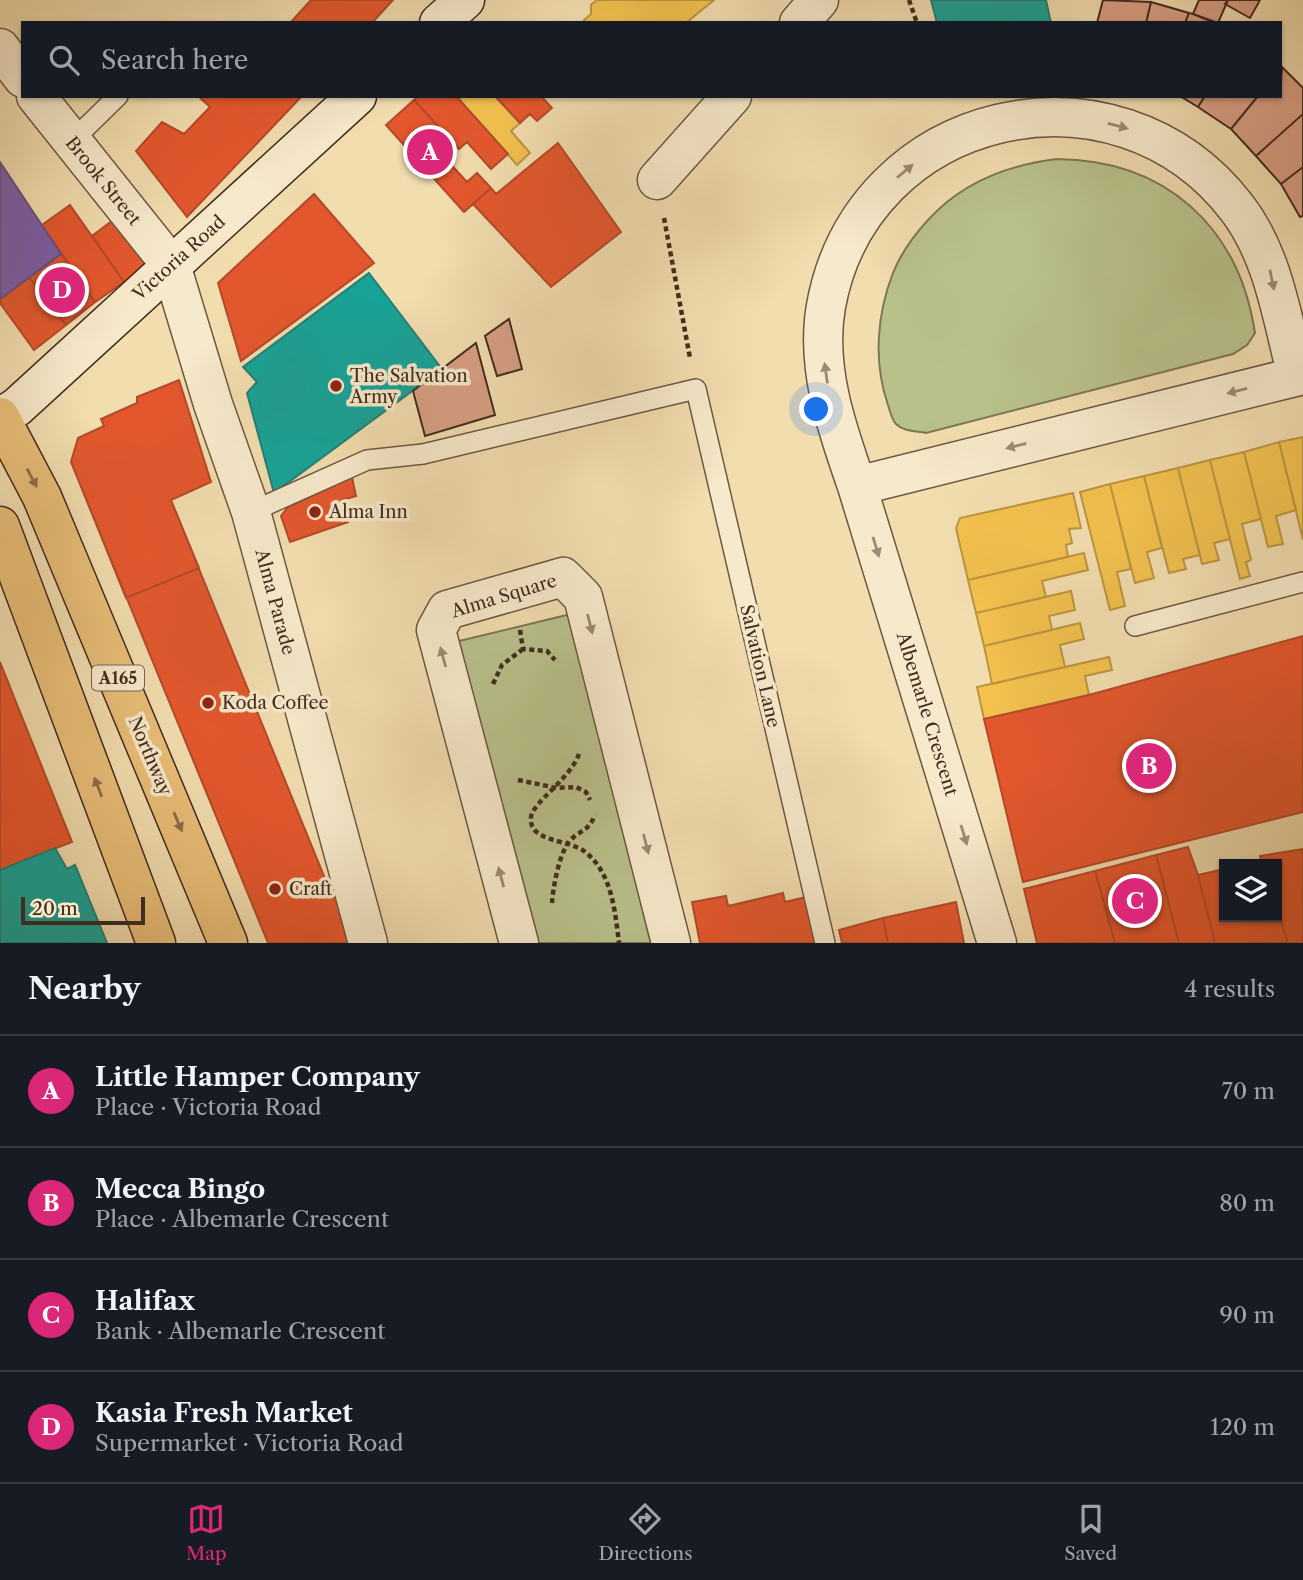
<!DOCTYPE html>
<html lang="en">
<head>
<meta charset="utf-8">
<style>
  body { margin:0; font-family:"Libre Caslon Text",serif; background:#20242c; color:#f1f3f6 }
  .controls { position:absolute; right:21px; bottom:21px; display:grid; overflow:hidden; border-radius:0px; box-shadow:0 2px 5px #0004 }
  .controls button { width:63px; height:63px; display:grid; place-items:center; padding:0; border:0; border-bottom:2px solid #363941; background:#171b24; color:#f1f3f6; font:35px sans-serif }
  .scale { position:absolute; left:21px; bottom:18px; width:124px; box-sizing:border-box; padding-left:7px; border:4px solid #422b1f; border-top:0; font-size:19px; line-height:24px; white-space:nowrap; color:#422b1f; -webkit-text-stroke:5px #f7e9cb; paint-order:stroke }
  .you { position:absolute; left:817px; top:410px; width:24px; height:24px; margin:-18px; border:5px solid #fff; border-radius:50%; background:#1a73e8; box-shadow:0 0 0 10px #1a73e833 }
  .badge { display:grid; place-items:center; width:46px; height:46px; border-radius:50%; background:#db2777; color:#fff; font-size:23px; font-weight:700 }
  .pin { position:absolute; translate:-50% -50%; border:4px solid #fff; box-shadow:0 2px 7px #0006 }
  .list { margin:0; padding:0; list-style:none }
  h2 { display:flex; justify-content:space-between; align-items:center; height:91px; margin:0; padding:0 28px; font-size:30px }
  h2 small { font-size:23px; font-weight:400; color:#9ea1a6 }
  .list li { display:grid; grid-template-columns:46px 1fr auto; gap:21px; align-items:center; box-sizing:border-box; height:112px; padding:0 28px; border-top:2px solid #363941 }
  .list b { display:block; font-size:26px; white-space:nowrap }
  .list p { margin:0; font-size:23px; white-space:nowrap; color:#9ea1a6 }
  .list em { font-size:23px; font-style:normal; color:#9ea1a6 }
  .icon { flex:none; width:38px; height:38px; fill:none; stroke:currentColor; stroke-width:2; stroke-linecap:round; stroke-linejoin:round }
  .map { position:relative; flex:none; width:1303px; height:943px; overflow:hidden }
  .search { position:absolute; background:#171b24; box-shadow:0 2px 5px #0004; left:21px; right:21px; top:21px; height:77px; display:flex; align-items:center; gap:18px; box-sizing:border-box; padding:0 24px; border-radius:0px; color:#9ea1a6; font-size:26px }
  .sheet { height:539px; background:#171b24 }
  nav { display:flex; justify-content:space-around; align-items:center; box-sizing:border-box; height:98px; border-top:2px solid #363941; background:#171b24; font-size:19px; color:#9ea1a6 }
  nav a { display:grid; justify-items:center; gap:4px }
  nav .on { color:#db2777 }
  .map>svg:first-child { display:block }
</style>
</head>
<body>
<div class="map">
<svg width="1303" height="943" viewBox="0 0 1303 943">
  <rect width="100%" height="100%" fill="#f2ddaf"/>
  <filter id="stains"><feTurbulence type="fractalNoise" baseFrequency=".00286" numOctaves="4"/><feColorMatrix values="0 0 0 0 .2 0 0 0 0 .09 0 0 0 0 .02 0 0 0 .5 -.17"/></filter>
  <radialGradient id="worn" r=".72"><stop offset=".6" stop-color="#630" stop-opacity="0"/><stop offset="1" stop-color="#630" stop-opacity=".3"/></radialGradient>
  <path fill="#b9c18b" stroke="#7e7655" stroke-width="2" d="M1057,159C1166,160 1239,227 1255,333L1247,345L1233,354L926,433C916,431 904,432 896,424C892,420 890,411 888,405C873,362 877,314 893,273C901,253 914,235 929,219C963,182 1008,165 1057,159Z
    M571,614L651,943H528L455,642Z"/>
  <path fill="#f2c14e" stroke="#bd9440" stroke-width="2" d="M597,0H714L686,23H581L591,14V5Z
    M456,96H495L520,123L511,131L530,153L517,165Z
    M1303,437V540L1279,442Z
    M1279,442L1296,510L1276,516L1283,544L1268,547L1244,452Z
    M1244,452L1261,519L1242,524L1251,560L1246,562L1250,576L1240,579L1210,460Z
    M1210,460L1230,539L1214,543L1219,560L1202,564L1178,468Z
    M1178,468L1200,555L1183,559L1186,569L1169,573L1144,476Z
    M1144,476L1162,548L1147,552L1154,578L1135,583L1110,484Z
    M1110,484L1131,569L1117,572L1125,606L1110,610L1080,492Z
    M1073,493L1081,528L1069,529L1072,543L1066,545L1068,557L968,580L956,528L960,518Z
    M1084,553L1088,570L1042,581L1046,597L976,613L968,580Z
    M1071,591L1075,610L1049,616L1052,630L984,646L976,613Z
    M1080,623L1084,639L1060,645L1065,667L992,684L984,646Z
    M1109,657L1112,670L1085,676L1089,695L984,719L977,687Z"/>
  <path fill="#e4572e" stroke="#b34a2a" stroke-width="2" d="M311,0H393L372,23H290Z
    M198,96H302L187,217L136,151L162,122L184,134L210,107Z
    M418,96H456L508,154L491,169L467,142L459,149L414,100Z
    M495,96H541L552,108L537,121L530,114L520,123Z
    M414,100L456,146L444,157L467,182L477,173L491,188L464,212L386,125Z
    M558,143L621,232L551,287L473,204L491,188L496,194Z
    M314,194L374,263L241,361L218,283Z
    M70,205L124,282L95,302L42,225Z
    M120,215L154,258L124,282L92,236Z
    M61,254L95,302L66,325L29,277Z
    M29,277L66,325L34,350L0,303V299Z
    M179,380L211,482L171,500L332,896L344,894L358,943H268L71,462L78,438L104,426L101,419L137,403V397Z
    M179,380L211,482L171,500L199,568L126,598L71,462L78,438L104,426L101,419L137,403V397Z
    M352,477L356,496L342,500L348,522L290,542L281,516L288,507Z
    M1303,636V812L1023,882L984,719L1089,695Z
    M0,662L72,842L0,870Z
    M1188,847L1198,875L1215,943H1179L1156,855Z
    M1303,849V943H1288L1277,909V864H1262L1260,856Z
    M1156,855L1179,943H1115L1095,871Z
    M1224,869V917H1277V909L1288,943H1215L1198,875Z
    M1095,871L1115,943H1037L1024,889Z
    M783,893L785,902L806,897L818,943H700L692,902L726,896L728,906Z
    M956,902L964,943H888L883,918Z
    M883,918L888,943H842L839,930Z"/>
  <path fill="#7b5ea7" stroke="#6a4f7e" stroke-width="2" d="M0,162L61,254L0,299Z"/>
  <path fill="#17a398" stroke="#247f74" stroke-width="2" d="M931,0H1046L1051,23H937Z
    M369,273L442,369L274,493L247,393L257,382L243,367Z
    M55,848L67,869L75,865L107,943H0V870Z"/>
  <path fill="#d89f84" stroke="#422b1f" stroke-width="2" d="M1103,0L1151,2L1146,23H1097Z
    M1199,0H1228L1218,23L1193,14Z
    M1228,0H1260L1250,18L1225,4Z
    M1151,2L1189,13L1185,23H1146Z
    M1189,13L1193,14L1215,23H1185Z
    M1282,67L1303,88V114L1256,156L1231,129L1258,96H1280Z
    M1180,96H1205L1198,107Z
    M1205,96H1258L1231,129L1198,107Z
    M1303,114V167L1281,184L1256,156Z
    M1303,167V216L1300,217L1281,184Z
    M509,319L522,369L497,376L485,336Z
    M476,343L495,415L425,436L413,391Z"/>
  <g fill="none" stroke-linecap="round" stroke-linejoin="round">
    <g stroke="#6e5843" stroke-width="22">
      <path id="service" d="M71,142L118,96
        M251,512L367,460L423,454L696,389L825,943
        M1135,626L1303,582"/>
    </g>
    <g stroke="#6e5843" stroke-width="41">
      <path id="minor" d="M799,23L819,0
        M0,48L23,78
        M36,96L171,265L213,404L251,512L368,943
        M657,180L732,96
        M857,486C837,429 815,367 826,306C862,108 1116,50 1237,208C1274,256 1282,319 1297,376
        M519,943L436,630L447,610L563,577L583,597L671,943
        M997,943L857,486L1303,375"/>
    </g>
    <g stroke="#422b1f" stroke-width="41">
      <path id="secondary" d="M439,23L465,0
        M0,418L17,407L357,96"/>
    </g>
    <g stroke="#422b1f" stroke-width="41">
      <path id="primary" d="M0,417L42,497L228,943
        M0,526L156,943"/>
    </g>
    <path stroke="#422b1f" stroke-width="4.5" stroke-dasharray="5 3.5" stroke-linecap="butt" d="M909,0L917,23
      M664,218L690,358
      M520,630L523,649L547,651L555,660
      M493,684L502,665L523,649
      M579,754C570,779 533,802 531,817C528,842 567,839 584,851C612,872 615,911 619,943
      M518,780L557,788L576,787L586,792L590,800
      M552,903C553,888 559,854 569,842C578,830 588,833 595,815"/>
    <use href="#service" stroke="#f7e9cb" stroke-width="19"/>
    <use href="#minor" stroke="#f7e9cb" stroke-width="38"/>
    <use href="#secondary" stroke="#f7e9cb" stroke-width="38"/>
    <use href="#primary" stroke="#e9be78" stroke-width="38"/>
  </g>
  <defs><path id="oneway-solid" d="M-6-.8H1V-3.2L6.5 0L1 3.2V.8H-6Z" transform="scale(1.75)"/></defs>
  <g fill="#9c8a75">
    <use href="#oneway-solid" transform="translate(1118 126) rotate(15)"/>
    <use href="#oneway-solid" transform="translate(905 171) rotate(-40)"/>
    <use href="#oneway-solid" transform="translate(1272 280) rotate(78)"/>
    <use href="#oneway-solid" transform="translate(826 373) rotate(-98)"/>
    <use href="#oneway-solid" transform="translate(1237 391) rotate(166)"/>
    <use href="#oneway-solid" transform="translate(1016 446) rotate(166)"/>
    <use href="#oneway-solid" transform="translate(876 547) rotate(73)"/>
    <use href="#oneway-solid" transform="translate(590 624) rotate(76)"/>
    <use href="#oneway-solid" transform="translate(443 657) rotate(-105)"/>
    <use href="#oneway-solid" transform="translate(964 835) rotate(73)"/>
    <use href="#oneway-solid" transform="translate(646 844) rotate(76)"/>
    <use href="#oneway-solid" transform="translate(501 877) rotate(-105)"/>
  </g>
  <g fill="#8d6d47">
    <use href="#oneway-solid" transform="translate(32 478) rotate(62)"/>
    <use href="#oneway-solid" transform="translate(98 787) rotate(-111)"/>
    <use href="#oneway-solid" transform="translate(178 822) rotate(67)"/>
  </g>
  <g fill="#8f2418" stroke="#f7e9cb" stroke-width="2.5">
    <circle cx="336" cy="386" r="7"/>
    <circle cx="315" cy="512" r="7"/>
    <circle cx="208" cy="703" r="7"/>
    <circle cx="275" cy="889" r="7"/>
  </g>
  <g text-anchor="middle" stroke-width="7" stroke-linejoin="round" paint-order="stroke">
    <rect fill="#f7e9cb" stroke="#786453" stroke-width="2" x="92" y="665.5" width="52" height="25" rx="5"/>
    <g font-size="16" font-weight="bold" fill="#422b1f">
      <text x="118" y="684">A165</text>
    </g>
    <g font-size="18" fill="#422b1f" stroke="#f7e9cb">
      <text transform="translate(103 181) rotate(51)" y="6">Brook Street</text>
      <text transform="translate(179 258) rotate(-42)" y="6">Victoria Road</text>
      <text transform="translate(504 596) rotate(-17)" y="6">Alma Square</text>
      <text transform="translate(275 602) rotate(75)" y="6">Alma Parade</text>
      <text transform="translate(760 666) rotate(77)" y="6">Salvation Lane</text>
      <text transform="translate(927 714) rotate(73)" y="6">Albemarle Crescent</text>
      <text transform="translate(150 756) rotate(67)" y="6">Northway</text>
    </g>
    <g font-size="18" fill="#422b1f" stroke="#f7e9cb" text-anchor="start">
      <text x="350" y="382">The Salvation<tspan x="350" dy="21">Army</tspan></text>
      <text x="329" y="518">Alma Inn</text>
      <text x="222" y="709">Koda Coffee</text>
      <text x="289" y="895">Craft</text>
    </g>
  </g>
  <rect width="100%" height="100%" filter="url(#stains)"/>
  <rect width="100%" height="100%" fill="url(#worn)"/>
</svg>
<div class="controls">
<button><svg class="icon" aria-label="layers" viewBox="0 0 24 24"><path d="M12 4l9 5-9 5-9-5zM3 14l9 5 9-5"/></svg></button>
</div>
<div class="scale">20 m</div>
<div class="you"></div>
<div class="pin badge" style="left:430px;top:152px">A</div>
<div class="pin badge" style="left:1149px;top:766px">B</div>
<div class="pin badge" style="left:1135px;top:901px">C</div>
<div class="pin badge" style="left:62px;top:290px">D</div>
<div class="search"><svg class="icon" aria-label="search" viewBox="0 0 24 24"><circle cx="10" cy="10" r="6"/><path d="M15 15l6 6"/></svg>Search here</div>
</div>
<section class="sheet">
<h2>Nearby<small>4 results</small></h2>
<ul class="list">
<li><span class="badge">A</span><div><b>Little Hamper Company</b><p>Place · Victoria Road</p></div><em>70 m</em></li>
<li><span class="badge">B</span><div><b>Mecca Bingo</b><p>Place · Albemarle Crescent</p></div><em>80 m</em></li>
<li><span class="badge">C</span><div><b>Halifax</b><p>Bank · Albemarle Crescent</p></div><em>90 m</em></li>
<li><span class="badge">D</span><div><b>Kasia Fresh Market</b><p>Supermarket · Victoria Road</p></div><em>120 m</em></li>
</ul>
</section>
<nav>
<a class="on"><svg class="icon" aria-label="map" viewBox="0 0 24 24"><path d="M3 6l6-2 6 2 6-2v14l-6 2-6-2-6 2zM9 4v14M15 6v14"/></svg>Map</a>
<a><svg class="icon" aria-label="directions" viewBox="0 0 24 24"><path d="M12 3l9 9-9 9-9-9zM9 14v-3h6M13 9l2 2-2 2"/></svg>Directions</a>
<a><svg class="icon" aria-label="saved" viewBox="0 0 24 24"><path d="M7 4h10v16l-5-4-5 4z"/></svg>Saved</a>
</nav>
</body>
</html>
